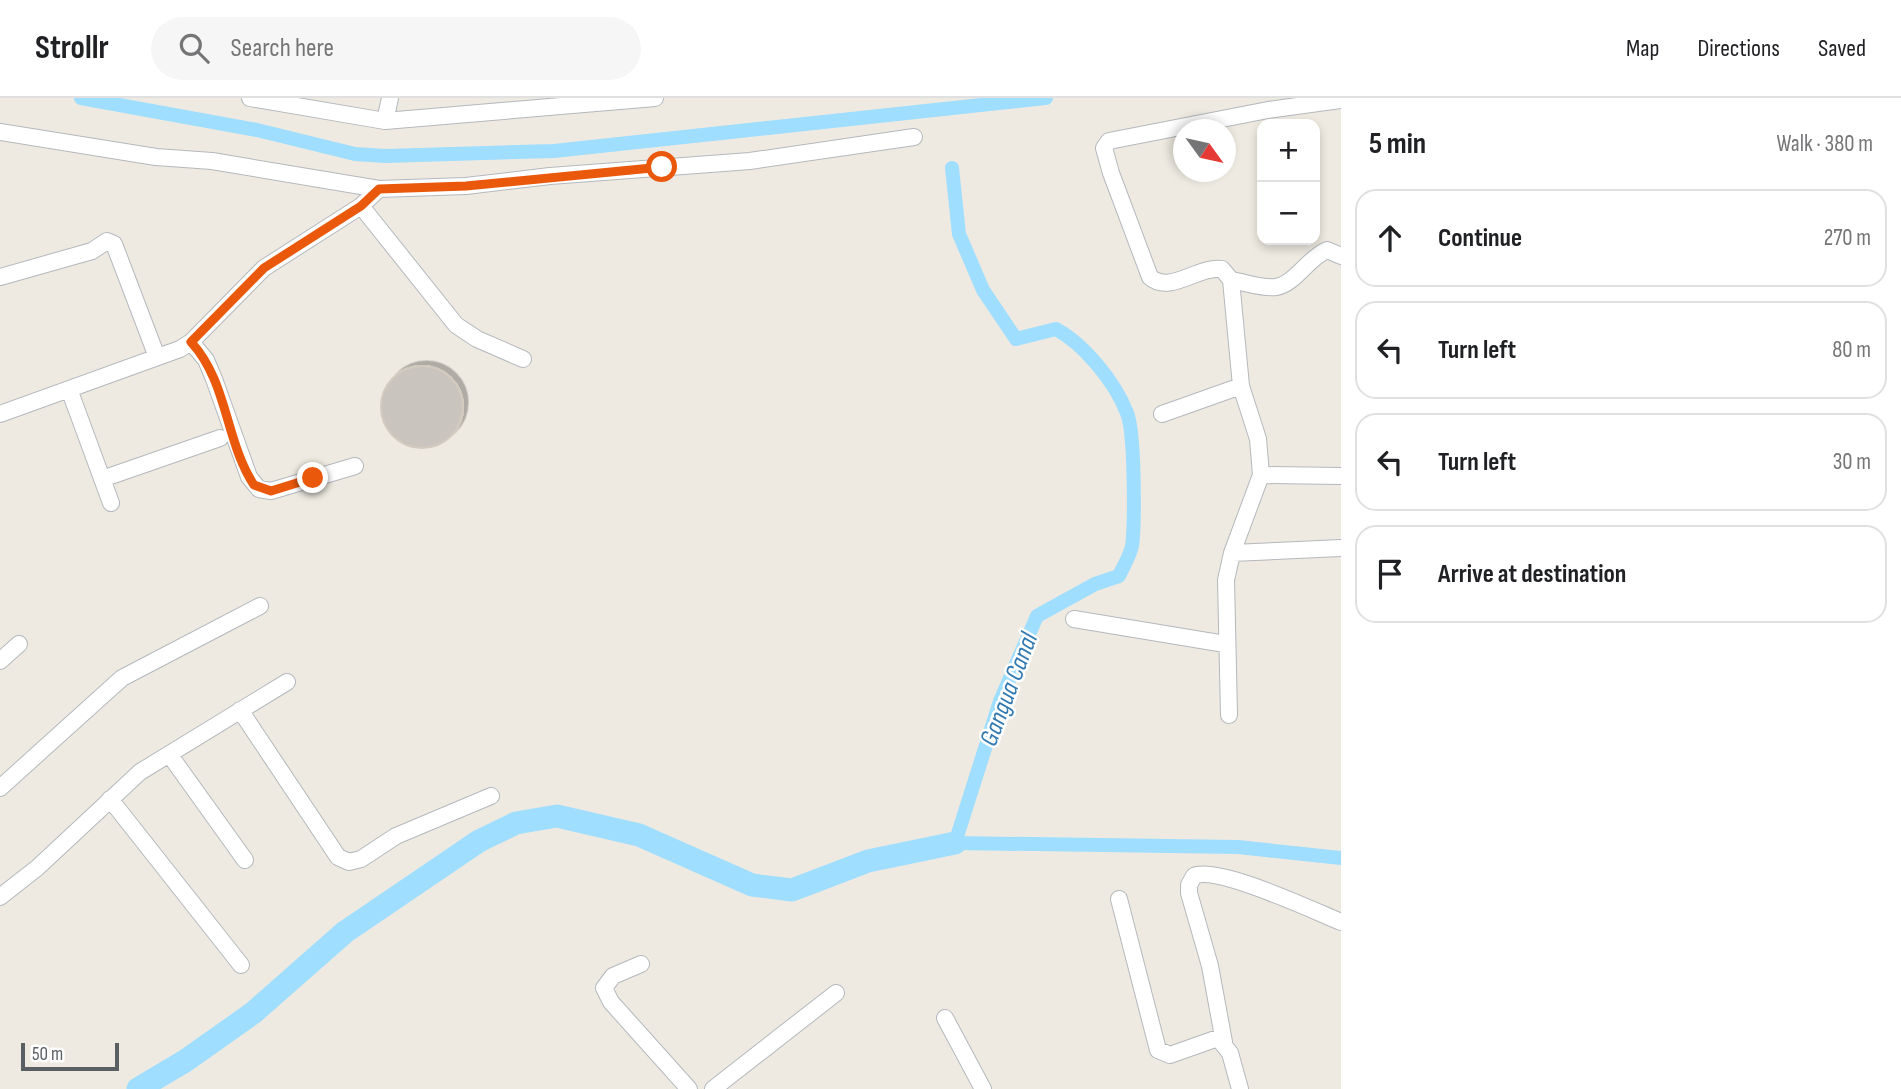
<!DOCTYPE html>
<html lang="en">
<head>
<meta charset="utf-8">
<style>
  body { margin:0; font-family:"Sofia Sans Condensed",sans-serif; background:#f6f6f6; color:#202124 }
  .controls { position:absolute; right:21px; top:21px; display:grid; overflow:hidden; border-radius:14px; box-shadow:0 4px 10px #0003 }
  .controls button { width:63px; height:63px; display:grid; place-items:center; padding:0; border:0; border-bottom:2px solid #e0e0e0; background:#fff; color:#202124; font:35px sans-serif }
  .compass { position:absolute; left:1173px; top:21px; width:63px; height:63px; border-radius:50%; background:#fff; box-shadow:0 4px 10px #0003; rotate:123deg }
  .scale { position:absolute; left:21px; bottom:18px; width:98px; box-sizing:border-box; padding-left:7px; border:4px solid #5a5f64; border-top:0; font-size:19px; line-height:24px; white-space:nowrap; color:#5a5f64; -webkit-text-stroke:5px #fff; paint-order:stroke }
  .stop { position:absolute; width:21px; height:21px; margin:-16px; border:5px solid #ea580c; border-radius:50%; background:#fff }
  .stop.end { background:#ea580c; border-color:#fff; box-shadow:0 2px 7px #0008 }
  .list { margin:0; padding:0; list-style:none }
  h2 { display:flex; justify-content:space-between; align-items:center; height:91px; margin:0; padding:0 28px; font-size:30px }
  h2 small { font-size:23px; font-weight:400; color:#757577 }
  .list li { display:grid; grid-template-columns:46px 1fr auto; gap:21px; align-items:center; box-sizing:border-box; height:98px; margin:0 14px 14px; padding:0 14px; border:2px solid #e0e0e0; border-radius:21px }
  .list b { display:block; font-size:26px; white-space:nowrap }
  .list em { font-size:23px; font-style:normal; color:#757577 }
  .icon { flex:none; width:38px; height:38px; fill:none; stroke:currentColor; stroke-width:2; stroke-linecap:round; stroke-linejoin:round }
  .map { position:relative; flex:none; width:1341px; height:991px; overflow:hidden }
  header { display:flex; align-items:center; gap:42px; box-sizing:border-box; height:98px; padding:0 35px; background:#fff; border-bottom:2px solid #e0e0e0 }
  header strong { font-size:33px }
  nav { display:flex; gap:38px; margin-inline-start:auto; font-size:24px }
  .search { width:490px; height:63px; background:#f6f6f6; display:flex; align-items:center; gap:18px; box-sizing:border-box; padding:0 24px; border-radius:38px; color:#757577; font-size:26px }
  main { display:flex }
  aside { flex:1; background:#fff }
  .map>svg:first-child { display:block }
</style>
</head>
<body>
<header>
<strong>Strollr</strong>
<div class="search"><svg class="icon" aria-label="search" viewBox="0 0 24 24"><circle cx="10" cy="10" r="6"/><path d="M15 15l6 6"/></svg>Search here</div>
<nav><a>Map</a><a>Directions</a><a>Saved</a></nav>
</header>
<main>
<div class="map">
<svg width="1341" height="991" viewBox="0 0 1341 991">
  <defs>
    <filter id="shadow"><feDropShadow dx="4.5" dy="-4.5" stdDeviation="0" flood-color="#0004"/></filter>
  </defs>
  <rect width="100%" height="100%" fill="#eeeae1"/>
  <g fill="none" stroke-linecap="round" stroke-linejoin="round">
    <path stroke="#a0deff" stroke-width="14" d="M81,0L257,32L355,56L385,58L554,53L1046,0
      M952,70L959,136L983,192L1016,241L1056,231C1084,246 1115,284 1127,315C1135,334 1135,426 1132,448C1130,458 1123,469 1119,478L1095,486L1037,518L1000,603L955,745L1238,749L1341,760"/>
    <path stroke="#a0deff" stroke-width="23" d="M138,991L185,963L253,915L345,834L479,743L516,725L557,718L639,737L752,787L792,792L868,763L955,745"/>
  </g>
  <path fill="#c9c5be" stroke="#d3cbbf" stroke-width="2" filter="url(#shadow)" d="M381 309a41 41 0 1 1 82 0a41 41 0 1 1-82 0Z"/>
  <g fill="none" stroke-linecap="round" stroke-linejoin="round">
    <g stroke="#b4b8bd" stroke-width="18">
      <path id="minor" d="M250,0L385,23L655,0
        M1341,2L1268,12L1109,43L1104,50L1111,75L1150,179C1170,197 1199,167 1222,171L1231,182L1241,288L1258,341L1261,377L1341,378
        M385,23L390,0
        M0,34L156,59L212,63L379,91L466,88L550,78L750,63L914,39
        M361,108L456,227L477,241L523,261
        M0,179L92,153L107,143L114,146L157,259
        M1231,182C1244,184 1262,191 1276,189C1295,186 1308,160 1327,152L1341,158
        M191,244L206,262L214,281L249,379L259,391L271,393L355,368
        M69,291L111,405
        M0,316L180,251L191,244L264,170L361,108L379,91
        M1162,316L1241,288
        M102,381L220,340
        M1232,455L1341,450
        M1074,521L1225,546
        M0,563L19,546
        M240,612L338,759L349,764L361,761L396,738L491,698
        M1229,617L1226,482L1232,455L1261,377
        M169,656L245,762
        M0,690L122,580L260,508
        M110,701L241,867
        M0,799L37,770L140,674L287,584
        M1119,801L1158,952L1170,957L1218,940L1230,955L1240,991
        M641,866L613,878L604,890L611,904L689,991
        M945,920L983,991
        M1224,944L1210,868L1189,795V787L1194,778C1217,767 1314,813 1341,824
        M713,991L836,895"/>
    </g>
    <use href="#minor" stroke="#fff" stroke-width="16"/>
  </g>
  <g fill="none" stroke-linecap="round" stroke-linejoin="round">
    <path stroke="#ea580c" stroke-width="9" d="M313,380L271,393L254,387C225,343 228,284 191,244L264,170L361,108L379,91L466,88L662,69"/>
  </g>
  <g text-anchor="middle" stroke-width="5" stroke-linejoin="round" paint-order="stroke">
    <g font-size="26" font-style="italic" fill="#327ab1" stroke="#fff">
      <text transform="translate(1008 591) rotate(-69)" y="9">Gangua Canal</text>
    </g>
  </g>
</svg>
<div class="controls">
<button>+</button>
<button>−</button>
</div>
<svg class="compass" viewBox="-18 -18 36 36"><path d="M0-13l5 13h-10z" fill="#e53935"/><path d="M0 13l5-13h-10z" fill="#757577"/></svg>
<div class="scale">50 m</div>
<div class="stop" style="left:662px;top:69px"></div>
<div class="stop end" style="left:313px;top:380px"></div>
</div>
<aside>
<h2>5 min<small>Walk · 380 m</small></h2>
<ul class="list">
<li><svg class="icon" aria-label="ahead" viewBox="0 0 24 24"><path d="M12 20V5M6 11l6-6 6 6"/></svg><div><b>Continue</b></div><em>270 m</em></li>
<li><svg class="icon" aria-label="left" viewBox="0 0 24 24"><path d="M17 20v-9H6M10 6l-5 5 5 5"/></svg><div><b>Turn left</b></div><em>80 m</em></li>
<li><svg class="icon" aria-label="left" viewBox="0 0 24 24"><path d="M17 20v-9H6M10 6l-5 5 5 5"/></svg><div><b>Turn left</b></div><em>30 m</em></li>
<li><svg class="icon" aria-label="arrive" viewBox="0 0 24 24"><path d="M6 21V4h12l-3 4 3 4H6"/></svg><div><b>Arrive at destination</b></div></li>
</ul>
</aside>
</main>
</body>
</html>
